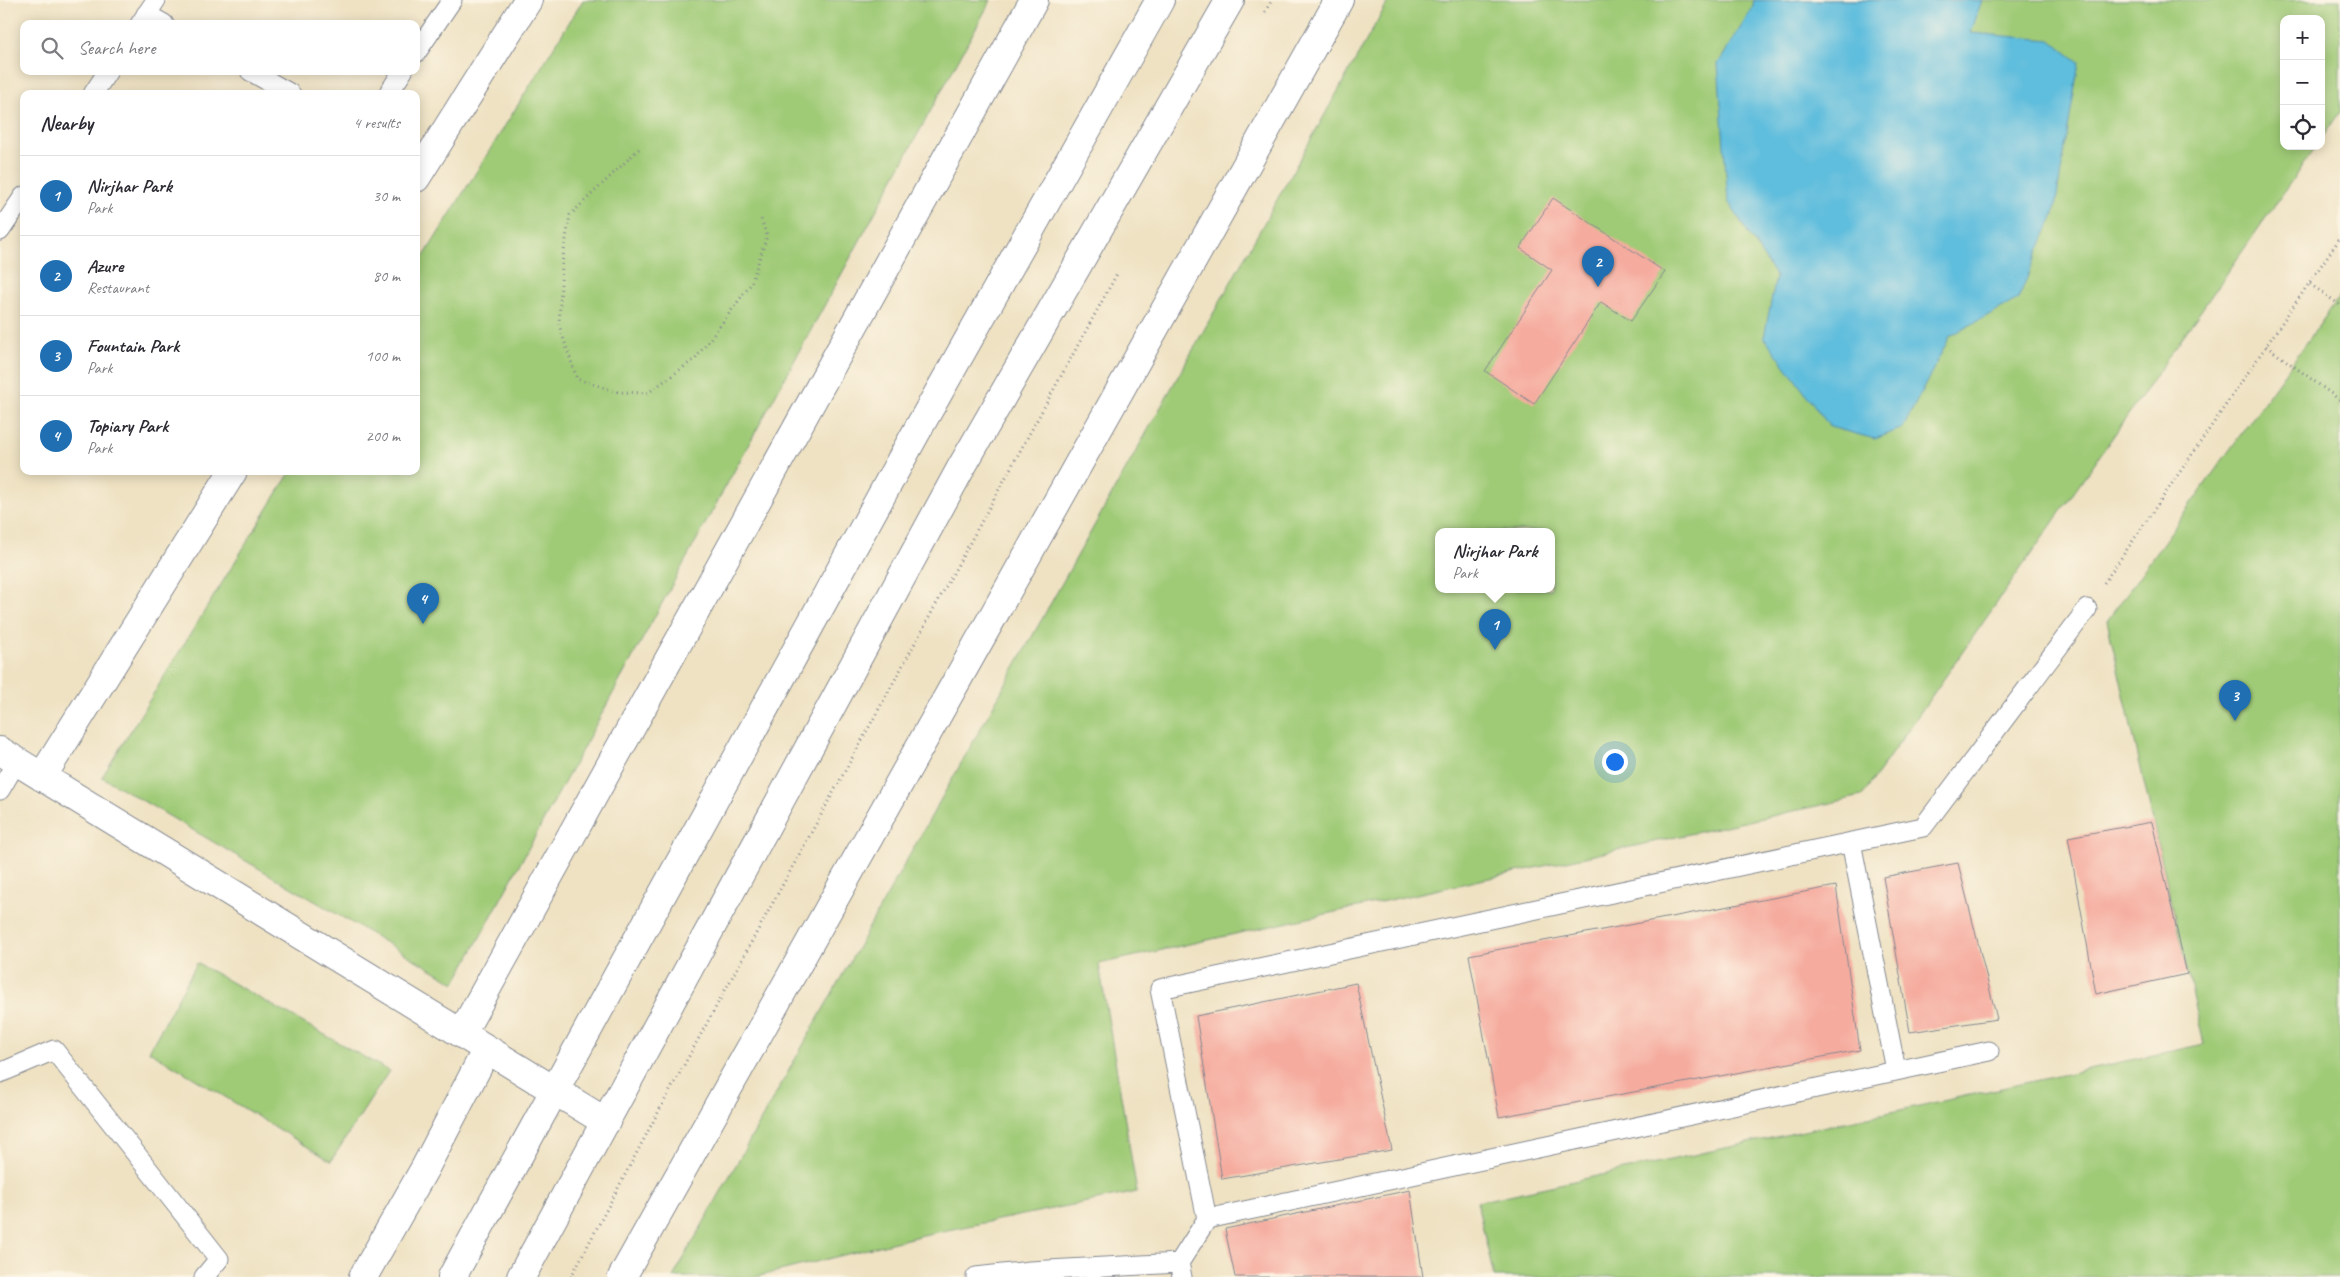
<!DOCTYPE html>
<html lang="en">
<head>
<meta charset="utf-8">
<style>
  body { margin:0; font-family:Caveat,sans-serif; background:#f7f7f7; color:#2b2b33 }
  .controls { position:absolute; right:15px; top:15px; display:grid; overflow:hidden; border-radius:10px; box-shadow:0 2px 12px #0003 }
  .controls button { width:45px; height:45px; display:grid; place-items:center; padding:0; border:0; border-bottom:1px solid #e1e1e2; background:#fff; color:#2b2b33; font:25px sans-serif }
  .you { position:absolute; left:1614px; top:761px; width:18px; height:18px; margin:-12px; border:4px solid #fff; border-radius:50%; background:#1a73e8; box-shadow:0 0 0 8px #1a73e833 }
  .badge { display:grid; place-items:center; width:32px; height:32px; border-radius:50%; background:#1f6fb2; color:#fff; font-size:16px; font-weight:700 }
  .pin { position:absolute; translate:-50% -41px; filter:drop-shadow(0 1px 2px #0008) }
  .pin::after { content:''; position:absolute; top:26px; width:18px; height:15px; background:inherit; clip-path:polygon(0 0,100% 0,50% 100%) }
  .popup { position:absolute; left:1435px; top:528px; width:120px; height:65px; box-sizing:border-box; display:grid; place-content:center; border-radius:10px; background:#fff; filter:drop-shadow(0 1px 4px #0005); font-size:16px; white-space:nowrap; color:#7c7c81 }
  .popup b { font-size:19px; color:#2b2b33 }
  .popup::after { content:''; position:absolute; left:50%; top:100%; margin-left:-10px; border:10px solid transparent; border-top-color:#fff }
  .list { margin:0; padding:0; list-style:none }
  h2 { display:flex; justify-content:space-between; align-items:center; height:65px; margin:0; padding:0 20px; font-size:21px }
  h2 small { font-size:16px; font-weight:400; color:#7c7c81 }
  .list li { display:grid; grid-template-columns:32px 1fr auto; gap:15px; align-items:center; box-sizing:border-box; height:80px; padding:0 20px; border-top:1px solid #e1e1e2 }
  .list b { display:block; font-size:19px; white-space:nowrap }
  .list p { margin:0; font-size:16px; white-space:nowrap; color:#7c7c81 }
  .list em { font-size:16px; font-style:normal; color:#7c7c81 }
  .icon { flex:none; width:28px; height:28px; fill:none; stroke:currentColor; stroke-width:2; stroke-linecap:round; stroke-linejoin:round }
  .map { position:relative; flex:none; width:2340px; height:1277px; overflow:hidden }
  .search { position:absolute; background:#fff; box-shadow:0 2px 12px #0003; left:20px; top:20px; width:400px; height:55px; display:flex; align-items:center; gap:12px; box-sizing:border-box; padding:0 18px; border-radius:10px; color:#7c7c81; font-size:19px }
  .panel { position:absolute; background:#fff; box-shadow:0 2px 12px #0003; left:20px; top:90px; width:400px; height:385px; border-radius:10px }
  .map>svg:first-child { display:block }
</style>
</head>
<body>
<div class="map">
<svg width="2340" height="1277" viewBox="0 0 2340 1277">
  <rect width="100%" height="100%" fill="#fcf5e5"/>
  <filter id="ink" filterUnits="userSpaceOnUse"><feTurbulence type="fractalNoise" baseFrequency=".02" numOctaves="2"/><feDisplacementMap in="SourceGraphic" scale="10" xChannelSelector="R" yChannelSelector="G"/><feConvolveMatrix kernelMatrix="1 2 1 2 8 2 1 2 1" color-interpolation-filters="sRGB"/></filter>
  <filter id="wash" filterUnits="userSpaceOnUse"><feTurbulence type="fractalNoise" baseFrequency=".0096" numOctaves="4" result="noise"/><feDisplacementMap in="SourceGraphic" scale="20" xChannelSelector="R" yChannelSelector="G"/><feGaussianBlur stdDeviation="1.12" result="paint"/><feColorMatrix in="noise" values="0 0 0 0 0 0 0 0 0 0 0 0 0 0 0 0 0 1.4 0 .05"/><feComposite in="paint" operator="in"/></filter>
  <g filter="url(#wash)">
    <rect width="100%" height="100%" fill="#efe2c3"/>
    <path fill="#9fca76" stroke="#5d7c6a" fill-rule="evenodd" d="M583,0H991L455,983L102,777L291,471H416V269Z
      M1389,0H2340V112L2321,139V19H2284V146H2316L1862,796L1099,964L1137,1192L923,1235L756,1277H673ZM1439,531H1551V589H1439Z
      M2340,296V1277H1494L1477,1202L2204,1044L2107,621Z
      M197,963L389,1071L331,1161L149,1051Z"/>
    <path fill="#5ebddd" stroke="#3c769e" d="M1754,0H1982L1971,33L2050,40L2079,62L2054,214L2018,299L1950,336L1903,428L1875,439L1830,427L1764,337L1776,277L1728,201L1718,64L1752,9Z"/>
    <g id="blocks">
      <path fill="#f5ac9f" d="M1553,198L1665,272L1631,321L1601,302L1534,404L1485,371L1552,270L1520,248Z
        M2152,822L2187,974L2096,994L2068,837Z
        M1958,863L1997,1019L1910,1032L1883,877Z
        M1836,886L1860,1050L1499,1117L1469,955Z
        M1356,983L1392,1150L1222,1179L1196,1016Z
        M1410,1190L1423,1277H1235L1225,1229Z"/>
    </g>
  </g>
  <g filter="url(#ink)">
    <use href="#blocks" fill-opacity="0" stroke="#858890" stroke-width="1"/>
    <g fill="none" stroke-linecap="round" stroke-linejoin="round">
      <g stroke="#858890" stroke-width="21">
        <path id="lane" d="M146,14L164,24
          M140,24L156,0
          M416,53L452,0
          M250,71L291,94
          M93,94L108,71
          M388,94L403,71
          M0,231L24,196
          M0,790L17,761
          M1851,842L1896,1070
          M0,1073L54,1050L219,1259L204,1277
          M1207,1219L1989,1051
          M976,1277L1030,1271L1179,1263
          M1182,1277L1179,1263L1207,1219L1160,989L1923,827L2087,609"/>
      </g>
      <g stroke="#858890" stroke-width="30">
        <path id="street" d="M416,178L528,0
          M0,751L606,1122
          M42,777L233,471
          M462,1033L1034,0
          M363,1277L425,1168L487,1049
          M622,1277L1339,0"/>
      </g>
      <g stroke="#858890" stroke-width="30">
        <path id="secondary" d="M452,1277L918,429L1160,0
          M521,1277L961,468L1230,0"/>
      </g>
      <path stroke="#858890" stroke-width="3" stroke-dasharray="1 4" stroke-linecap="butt" d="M1265,12L1272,0
        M639,149L570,215L562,263L559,325L577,379L618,392L648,393L696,358L751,284L767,236L760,216
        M2310,284L2340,305
        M2266,346L2340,400
        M2104,583L2340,238
        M571,1277L654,1120L1118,272"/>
      <use href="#lane" stroke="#fff" stroke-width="19"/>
      <use href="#street" stroke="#fff" stroke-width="28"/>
      <use href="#secondary" stroke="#fff" stroke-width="28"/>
    </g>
  </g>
</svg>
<div class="controls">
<button>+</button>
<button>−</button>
<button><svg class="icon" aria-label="locate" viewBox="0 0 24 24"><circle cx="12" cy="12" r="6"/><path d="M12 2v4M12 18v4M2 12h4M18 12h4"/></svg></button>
</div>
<div class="you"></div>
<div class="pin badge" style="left:1495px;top:650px">1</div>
<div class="popup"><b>Nirjhar Park</b>Park</div>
<div class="pin badge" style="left:1598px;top:287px">2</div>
<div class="pin badge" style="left:2235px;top:721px">3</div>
<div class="pin badge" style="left:423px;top:624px">4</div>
<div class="search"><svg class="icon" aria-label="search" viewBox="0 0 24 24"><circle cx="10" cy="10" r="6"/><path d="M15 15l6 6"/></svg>Search here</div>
<section class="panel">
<h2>Nearby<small>4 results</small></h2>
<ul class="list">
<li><span class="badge">1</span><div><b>Nirjhar Park</b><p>Park</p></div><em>30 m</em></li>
<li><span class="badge">2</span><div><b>Azure</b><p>Restaurant</p></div><em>80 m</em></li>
<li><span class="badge">3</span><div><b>Fountain Park</b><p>Park</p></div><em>100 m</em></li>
<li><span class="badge">4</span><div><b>Topiary Park</b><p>Park</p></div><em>200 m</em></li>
</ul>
</section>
</div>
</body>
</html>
